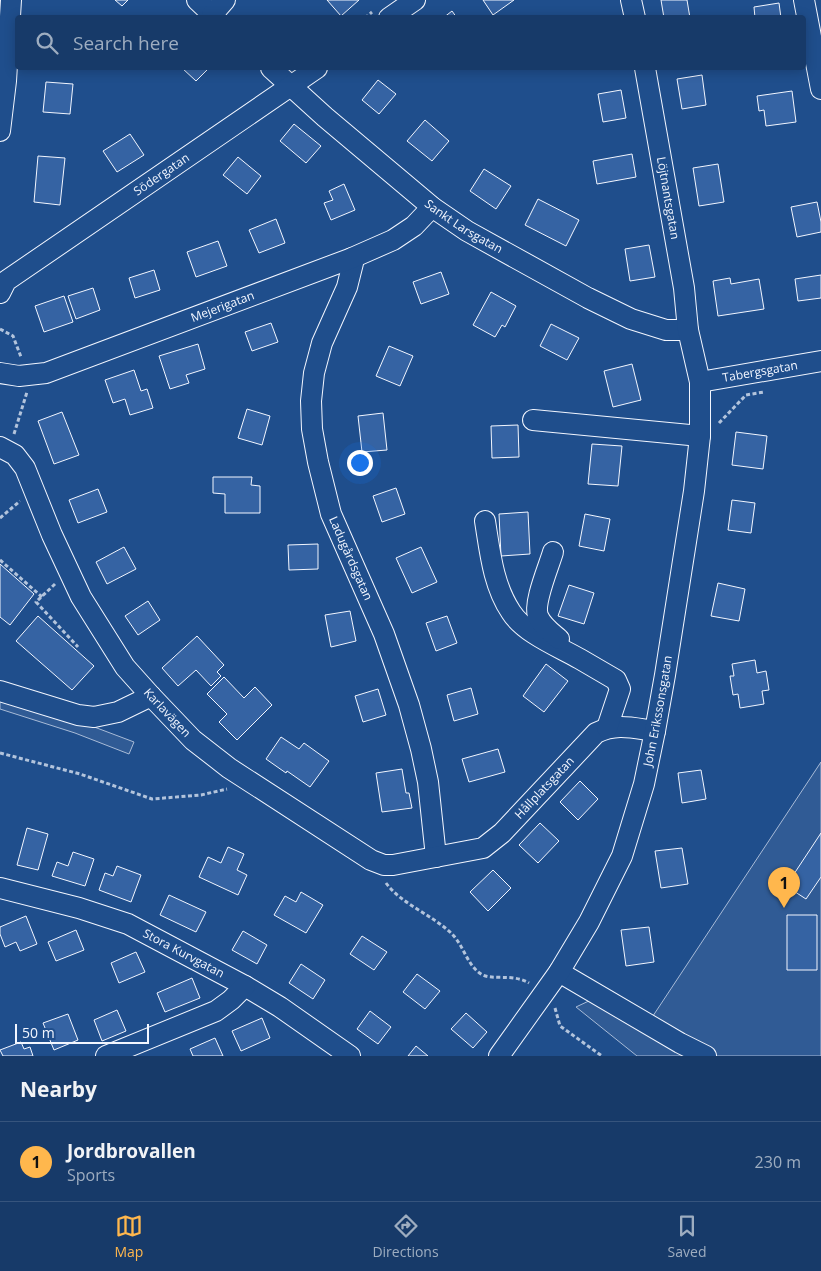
<!DOCTYPE html>
<html lang="en">
<head>
<meta charset="utf-8">
<style>
  body { margin:0; font-family:"Open Sans",sans-serif; background:#20416f; color:#f1f3f6 }
  .scale { position:absolute; left:15px; bottom:12px; width:134px; box-sizing:border-box; padding-left:5px; border:2px solid #f2f6ff; border-top:0; font-size:14px; line-height:18px; white-space:nowrap; color:#f2f6ff; -webkit-text-stroke:4px #1f4e8c; paint-order:stroke }
  .you { position:absolute; left:359px; top:462px; width:18px; height:18px; margin:-12px; border:4px solid #fff; border-radius:50%; background:#1a73e8; box-shadow:0 0 0 8px #1a73e833 }
  .badge { display:grid; place-items:center; width:32px; height:32px; border-radius:50%; background:#ffb74d; color:#111; font-size:16px; font-weight:700 }
  .pin { position:absolute; translate:-50% -41px; filter:drop-shadow(0 1px 2px #0008) }
  .pin::after { content:''; position:absolute; top:26px; width:18px; height:15px; background:inherit; clip-path:polygon(0 0,100% 0,50% 100%) }
  .list { margin:0; padding:0; list-style:none }
  h2 { display:flex; justify-content:space-between; align-items:center; height:65px; margin:0; padding:0 20px; font-size:21px }
  h2 small { font-size:16px; font-weight:400; color:#9eadc0 }
  .list li { display:grid; grid-template-columns:32px 1fr auto; gap:15px; align-items:center; box-sizing:border-box; height:80px; padding:0 20px; border-top:1px solid #36547d }
  .list b { display:block; font-size:19px; white-space:nowrap }
  .list p { margin:0; font-size:16px; white-space:nowrap; color:#9eadc0 }
  .list em { font-size:16px; font-style:normal; color:#9eadc0 }
  .icon { flex:none; width:28px; height:28px; fill:none; stroke:currentColor; stroke-width:2; stroke-linecap:round; stroke-linejoin:round }
  .map { position:relative; flex:none; width:821px; height:1056px; overflow:hidden }
  .search { position:absolute; background:#173a69; box-shadow:0 2px 12px #0003; left:15px; right:15px; top:15px; height:55px; display:flex; align-items:center; gap:12px; box-sizing:border-box; padding:0 18px; border-radius:5px; color:#9eadc0; font-size:19px }
  .sheet { height:145px; background:#173a69 }
  nav { display:flex; justify-content:space-around; align-items:center; box-sizing:border-box; height:70px; border-top:1px solid #36547d; background:#173a69; font-size:14px; color:#9eadc0 }
  nav a { display:grid; justify-items:center; gap:2px }
  nav .on { color:#ffb74d }
  .map>svg:first-child { display:block }
</style>
</head>
<body>
<div class="map">
<svg width="821" height="1056" viewBox="0 0 821 1056">
  <rect width="100%" height="100%" fill="#1f4e8c"/>
  <path fill="#305b95" stroke="#a8bbd7" d="M0,698L73,719L134,742L129,754L75,733L0,709Z
    M821,762V1056H637L576,1007L593,999L643,1031Z"/>
  <path fill="#3563a3" stroke="#f2f6ff" d="M115,0H128L122,6Z
    M327,0H359L341,16Z
    M483,0H514L493,15Z
    M661,0H687L690,18H664Z
    M779,3L781,18H755L754,7Z
    M452,11L457,18H443Z
    M182,68H209L196,81Z
    M702,75L706,105L682,109L677,79Z
    M378,80L396,94L379,114L362,100Z
    M46,82L73,84L70,114L43,112Z
    M621,90L626,118L603,122L598,94Z
    M792,91L796,122L766,126L764,110L759,111L757,96Z
    M425,120L449,141L432,161L407,141Z
    M294,124L321,146L306,163L280,141Z
    M130,134L144,155L117,172L103,151Z
    M632,154L636,177L597,184L593,161Z
    M38,156L65,158L60,205L34,202Z
    M238,157L261,176L247,194L223,175Z
    M718,164L724,202L699,206L693,168Z
    M484,169L511,186L496,209L470,191Z
    M344,184L355,210L331,220L324,203L333,200L329,191Z
    M538,199L579,220L566,246L525,225Z
    M817,202L821,222V232L797,237L791,207Z
    M276,219L285,243L259,253L249,230Z
    M218,241L227,266L196,277L187,252Z
    M649,245L655,277L630,281L625,249Z
    M154,270L160,290L135,298L129,278Z
    M441,272L449,294L421,304L413,282Z
    M821,275V298L798,301L795,279Z
    M730,278L731,284L759,279L764,309L718,316L713,281Z
    M93,288L100,310L76,319L68,296Z
    M491,292L516,306L505,327L502,325L495,337L473,325Z
    M64,296L73,322L44,332L35,306Z
    M271,323L278,342L252,351L245,332Z
    M551,324L579,338L567,360L540,346Z
    M198,344L205,369L186,375L189,383L170,389L159,356Z
    M389,346L413,356L400,386L376,376Z
    M632,364L641,400L613,407L604,371Z
    M134,370L141,391L147,389L153,408L130,415L125,399L113,403L105,380Z
    M247,409L270,416L262,445L238,438Z
    M62,412L79,455L54,464L38,421Z
    M383,413L387,450L362,452L358,416Z
    M518,425L519,457L492,458L491,426Z
    M736,432L767,436L763,469L732,465Z
    M592,444L622,446L618,486L588,484Z
    M213,477H252L251,485L260,486V513H225V494L213,493Z
    M396,488L405,514L382,522L373,496Z
    M98,489L107,512L78,523L69,500Z
    M732,500L755,503L751,533L728,530Z
    M528,512L530,554L501,556L499,514Z
    M585,514L610,519L604,551L579,546Z
    M318,544V569L289,570L288,545Z
    M124,547L136,569L107,584L96,562Z
    M421,547L437,582L412,593L396,558Z
    M0,564L34,594L10,625L0,617Z
    M718,583L745,589L739,621L711,616Z
    M569,585L594,593L584,624L558,616Z
    M148,601L160,620L138,635L125,616Z
    M350,611L356,641L331,647L325,615Z
    M38,616L94,666L72,690L16,641Z
    M447,616L457,643L436,651L426,623Z
    M197,636L224,665L217,672L221,676L211,686L196,670L178,686L162,668Z
    M755,660L757,673L766,671L769,690L762,691L764,704L740,708L738,694L733,695L730,676H734L732,664Z
    M546,664L568,681L544,712L523,696Z
    M224,677L244,698L255,687L272,705L237,740L219,722L227,714L207,694Z
    M471,688L478,714L454,721L447,695Z
    M378,689L386,715L363,722L355,696Z
    M281,737L299,749L304,743L329,761L310,787L287,771L286,773L266,759Z
    M498,749L505,772L469,782L462,759Z
    M402,769L406,793H409L412,808L382,812L376,773Z
    M701,770L706,799L682,803L678,773Z
    M580,781L598,799L578,820L560,802Z
    M540,823L559,841L538,863L519,845Z
    M27,828L48,834L38,870L17,865Z
    M821,833V877L806,899L786,886Z
    M228,847L244,854L237,870L247,875L238,895L199,877L208,857L221,863Z
    M682,848L688,884L661,888L655,851Z
    M73,852L94,859L85,886L52,876L57,862L68,866Z
    M117,866L141,875L131,902L99,890L105,873L113,876Z
    M493,870L511,888L488,911L470,892Z
    M301,892L323,905L306,933L274,915L285,896L296,902Z
    M169,895L206,912L196,932L160,915Z
    M787,915H817V970H787Z
    M26,916L37,944L20,951L16,942L5,947L0,934V927Z
    M649,927L654,962L626,966L621,930Z
    M76,930L84,950L56,961L48,942Z
    M243,931L267,945L257,964L232,950Z
    M362,936L387,952L374,970L350,954Z
    M136,952L145,972L119,983L111,963Z
    M301,964L325,980L313,999L289,983Z
    M417,974L440,991L425,1009L403,992Z
    M192,978L200,998L165,1012L157,993Z
    M117,1010L126,1031L102,1041L94,1020Z
    M370,1011L391,1027L378,1044L357,1029Z
    M466,1013L487,1032L473,1048L451,1029Z
    M68,1014L78,1040L54,1050L43,1023Z
    M262,1018L270,1038L241,1051L232,1031Z
    M215,1038L223,1056H193L190,1049Z
    M21,1042L24,1049L30,1047L33,1056H3L0,1050Z
    M416,1046L428,1056H408Z"/>
  <g fill="none" stroke-linecap="round" stroke-linejoin="round">
    <g stroke="#f2f6ff" stroke-width="22">
      <g id="minor">
        <path d="M197,0L216,18"/>
        <path d="M631,0L635,18"/>
        <path d="M804,0L821,89"/>
        <path d="M212,15L225,0"/>
        <path d="M389,18L415,0"/>
        <path id="s1" d="M271,68L325,117L432,207L467,231L588,298L631,319L666,330H688"/>
        <path d="M0,131L6,81L11,0"/>
        <path id="s2" d="M352,258L353,263L347,287L322,343L314,373L311,401L312,429L318,462L331,514L384,634L409,705L421,749L428,782L436,857"/>
        <path id="s3" d="M0,293L6,281L317,68"/>
        <path id="s4" d="M0,373L19,376L46,373L352,258L393,240L414,226L432,207"/>
        <path id="s5" d="M700,382L821,361"/>
        <path d="M533,420L700,436"/>
        <path id="s6" d="M0,447L15,455L25,468L52,535L81,597L125,667L151,696L193,740L229,768L371,860L384,865H393L483,848L502,833L596,733C617,723 632,728 655,731"/>
        <path d="M485,521C490,552 493,585 511,612C524,633 559,647 580,659C592,666 604,673 616,680L620,689L607,728"/>
        <path d="M553,552C549,566 533,603 538,616C542,626 552,633 559,639"/>
        <path d="M0,691L78,715L94,717L118,712L151,696"/>
        <path id="s7" d="M0,888L79,908L128,924L245,986L280,1007L350,1056"/>
        <path d="M559,972L680,1043L706,1056"/>
        <path d="M106,1056L216,1011L231,1000L245,986"/>
        <path id="s8" d="M499,1056L559,972L589,922L622,856L644,784L655,731L665,675L694,491L700,436V382L688,330L684,288L645,68"/>
      </g>
    </g>
    <path stroke="#b3c4dc" stroke-width="3" stroke-dasharray="4 2.5" stroke-linecap="butt" d="M365,18L372,12
      M0,329L13,336L21,357
      M719,423L746,395L764,392
      M14,434L27,392
      M0,518L20,501
      M0,560L42,597
      M55,584L36,602L78,647
      M0,753L80,774L152,799L201,795L227,789
      M386,883C401,904 433,915 452,934C464,946 467,965 481,974C492,981 512,973 529,983
      M555,1008L560,1026L602,1056"/>
    <use href="#minor" stroke="#1f4e8c" stroke-width="20"/>
  </g>
  <g text-anchor="middle" stroke-width="4" stroke-linejoin="round" paint-order="stroke">
    <g font-size="12" fill="#f2f6ff" stroke="#1f4e8c">
      <text dy="4" stroke="none"><textPath href="#s3" startOffset="202">Södergatan</textPath></text>
      <text transform="translate(668 198) rotate(80)" y="4">Löjtnantsgatan</text>
      <text dy="4" stroke="none"><textPath href="#s1" startOffset="250">Sankt Larsgatan</textPath></text>
      <text dy="4" stroke="none"><textPath href="#s4" startOffset="235">Mejerigatan</textPath></text>
      <text dy="4" stroke="none"><textPath href="#s5" startOffset="61">Tabergsgatan</textPath></text>
      <text dy="4" stroke="none"><textPath href="#s2" startOffset="314">Ladugårdsgatan</textPath></text>
      <text dy="4" stroke="none"><textPath href="#s8" startOffset="385">John Erikssonsgatan</textPath></text>
      <text dy="4" stroke="none"><textPath href="#s6" startOffset="319">Karlavägen</textPath></text>
      <text dy="4" stroke="none"><textPath href="#s6" startOffset="772">Hållplatsgatan</textPath></text>
      <text dy="4" stroke="none"><textPath href="#s7" startOffset="196">Stora Kurvgatan</textPath></text>
    </g>
  </g>
</svg>
<div class="scale">50 m</div>
<div class="you"></div>
<div class="pin badge" style="left:784px;top:908px">1</div>
<div class="search"><svg class="icon" aria-label="search" viewBox="0 0 24 24"><circle cx="10" cy="10" r="6"/><path d="M15 15l6 6"/></svg>Search here</div>
</div>
<section class="sheet">
<h2>Nearby<small></small></h2>
<ul class="list">
<li><span class="badge">1</span><div><b>Jordbrovallen</b><p>Sports</p></div><em>230 m</em></li>
</ul>
</section>
<nav>
<a class="on"><svg class="icon" aria-label="map" viewBox="0 0 24 24"><path d="M3 6l6-2 6 2 6-2v14l-6 2-6-2-6 2zM9 4v14M15 6v14"/></svg>Map</a>
<a><svg class="icon" aria-label="directions" viewBox="0 0 24 24"><path d="M12 3l9 9-9 9-9-9zM9 14v-3h6M13 9l2 2-2 2"/></svg>Directions</a>
<a><svg class="icon" aria-label="saved" viewBox="0 0 24 24"><path d="M7 4h10v16l-5-4-5 4z"/></svg>Saved</a>
</nav>
</body>
</html>
